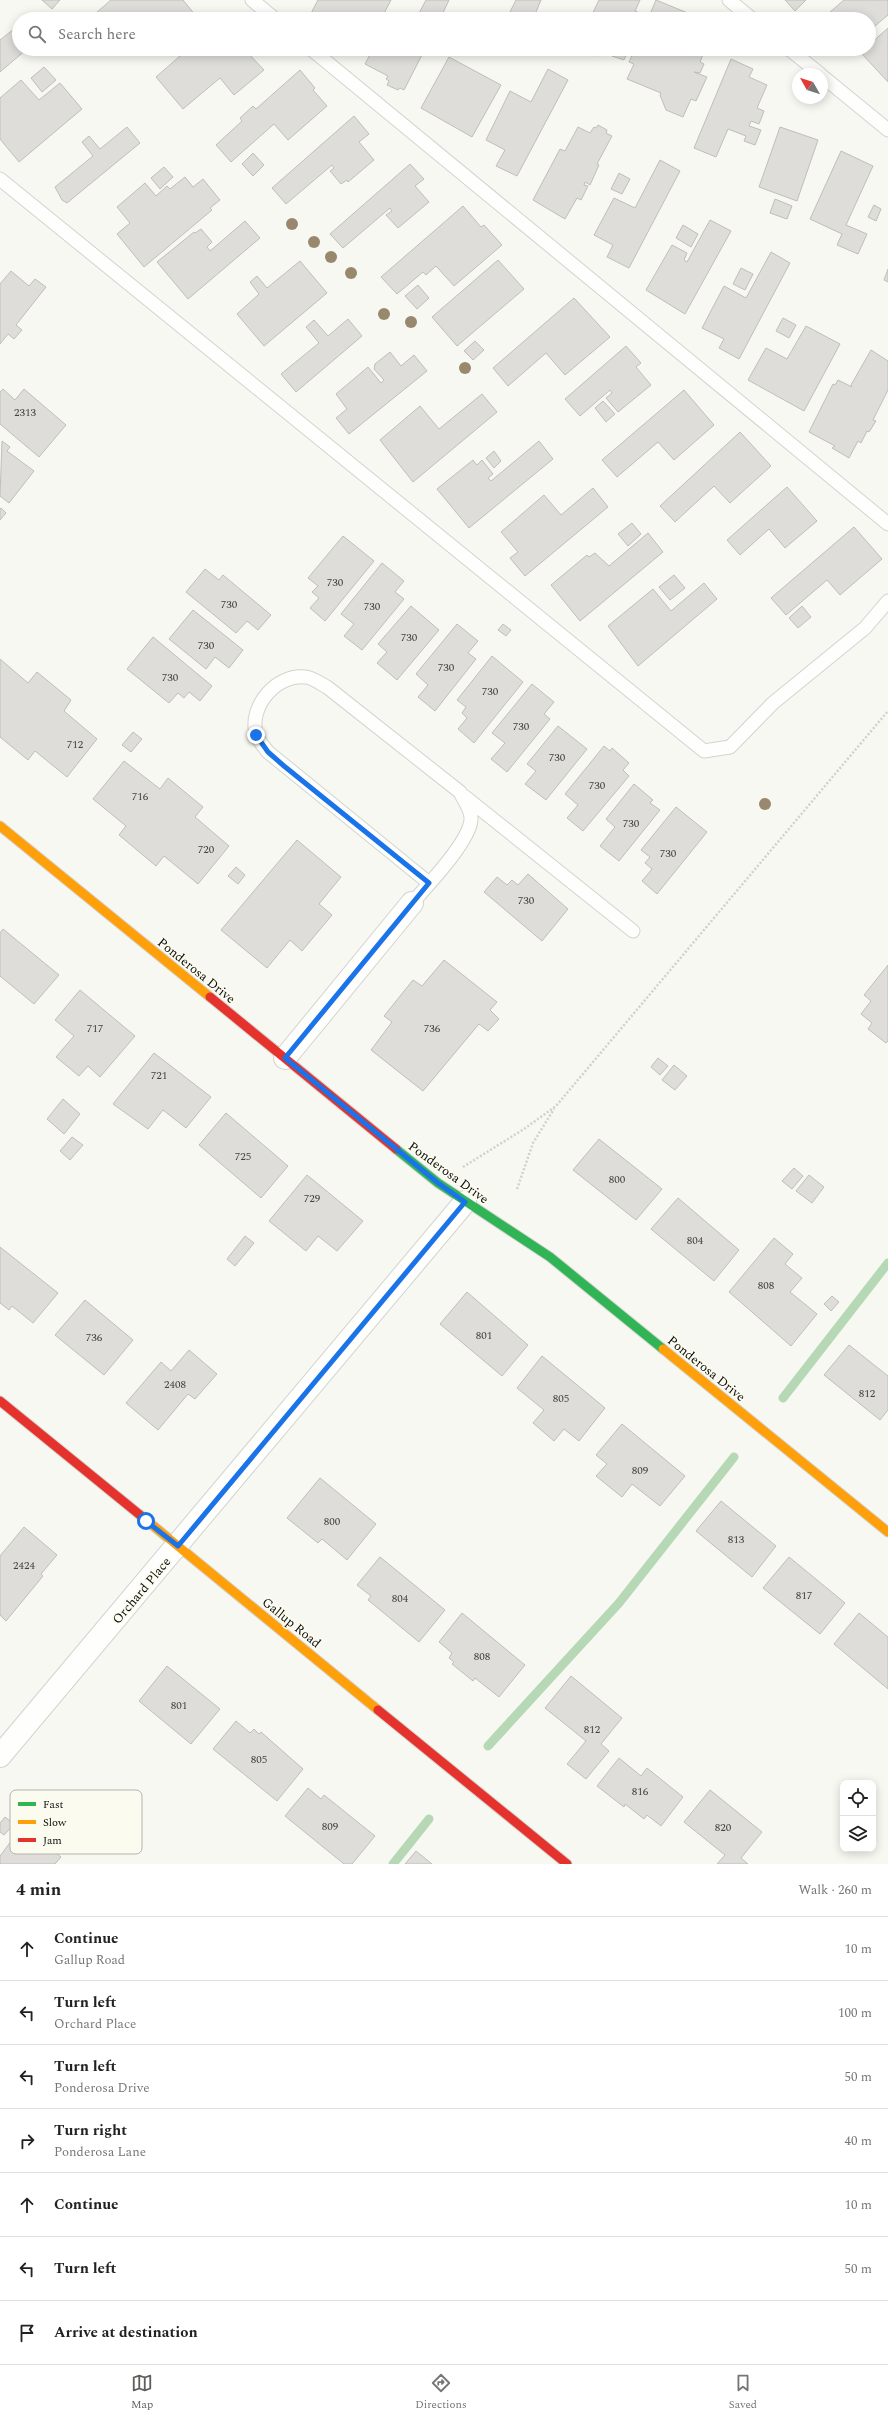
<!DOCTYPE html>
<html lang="en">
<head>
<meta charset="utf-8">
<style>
  body { margin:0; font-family:Spectral,serif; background:#f6f6f6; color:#222 }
  .controls { position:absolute; right:12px; bottom:12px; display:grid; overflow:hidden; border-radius:8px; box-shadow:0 2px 10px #0003 }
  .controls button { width:36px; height:36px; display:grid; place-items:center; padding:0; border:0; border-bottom:1px solid #e0e0e0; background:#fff; color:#222; font:20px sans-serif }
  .compass { position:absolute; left:792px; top:68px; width:36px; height:36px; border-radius:50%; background:#fff; box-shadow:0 2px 10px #0003; rotate:309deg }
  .stop { position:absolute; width:12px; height:12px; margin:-9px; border:3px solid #1a73e8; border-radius:50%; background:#fff }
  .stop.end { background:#1a73e8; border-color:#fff; box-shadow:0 1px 4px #0008 }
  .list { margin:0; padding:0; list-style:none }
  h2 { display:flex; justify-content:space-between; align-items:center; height:52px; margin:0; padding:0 16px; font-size:17px }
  h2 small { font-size:13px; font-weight:400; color:#767676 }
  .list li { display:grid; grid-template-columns:26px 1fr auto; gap:12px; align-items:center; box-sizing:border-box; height:64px; padding:0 16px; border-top:1px solid #e0e0e0 }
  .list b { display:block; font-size:15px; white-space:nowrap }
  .list p { margin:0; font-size:13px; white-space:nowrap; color:#767676 }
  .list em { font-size:13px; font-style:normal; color:#767676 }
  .icon { flex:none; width:22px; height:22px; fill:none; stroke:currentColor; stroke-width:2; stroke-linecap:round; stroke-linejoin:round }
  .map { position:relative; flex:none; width:888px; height:1864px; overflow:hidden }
  .search { position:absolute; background:#fff; box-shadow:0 2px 10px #0003; left:12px; right:12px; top:12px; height:44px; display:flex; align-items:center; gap:10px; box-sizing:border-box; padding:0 14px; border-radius:22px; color:#767676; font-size:15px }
  .sheet { height:500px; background:#fff }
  nav { display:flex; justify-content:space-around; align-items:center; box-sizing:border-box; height:56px; border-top:1px solid #e0e0e0; background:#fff; font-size:11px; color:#767676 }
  nav a { display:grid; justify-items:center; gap:2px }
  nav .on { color:#5e5f5a }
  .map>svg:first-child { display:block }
</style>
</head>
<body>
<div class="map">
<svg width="888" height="1864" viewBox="0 0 888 1864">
  <rect width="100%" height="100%" fill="#f8f8f3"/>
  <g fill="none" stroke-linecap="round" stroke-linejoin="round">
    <path stroke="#b6d8b5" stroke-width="9" d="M783,1398L888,1263
      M488,1746L619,1603L734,1457
      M393,1864L429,1819"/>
  </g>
  <path fill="#deddd9" stroke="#bfbfba" d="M42,0H60L52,9Z
    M111,0H183L196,16L192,19H89Z
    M318,0H391L381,19H308Z
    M426,0H449L441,17L445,19H416Z
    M516,0H541L533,19H525L510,12Z
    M599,0H640L635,11L644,15L642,19H590Z
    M656,0L695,16L694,19H648Z
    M785,0H806L795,11Z
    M844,0H888V15L869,31V19H822Z
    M393,15L401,19H391Z
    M19,25V49H27L0,72V40Z
    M888,28V82L861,53L869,49V45Z
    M142,49H156L148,56Z
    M188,49H239L245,56L248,53L264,70L234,95L220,78L183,109L156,77Z
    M373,49H425L404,90L400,88L398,90L387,85L389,81L386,79L388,76L365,64Z
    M581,49H598L595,56Z
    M615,49H629L624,60L612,56Z
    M635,49H705L700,62L704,64L700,73L694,72L707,77L696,101L691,99L683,117L666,110L660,95L661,93L627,79L634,64L629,62Z
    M840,49H849L844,53Z
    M449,57L501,85L472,137L421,108Z
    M731,59L753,69L749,77L767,85L757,108L764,111L759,124L751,121L749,126L761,130L755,145L744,141L746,136L728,129L716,157L694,148Z
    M44,67L56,80L42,92L31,78Z
    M548,69L568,80L517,176L496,166L505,150L486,140L510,91L531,102Z
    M300,70L315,88L313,90L327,106L288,140L274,124L231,162L216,145L242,121L240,118L253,106L256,109Z
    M21,80L39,100L60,83L82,109L19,162L0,139V98Z
    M354,116L369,134L359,142L374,160L348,182L347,180L341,184L330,171L334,168L332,165L286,204L272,188Z
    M598,125L607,130L606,133L612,136L597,164L599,165L590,185L585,182L584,185L588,186L581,200L577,198L565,219L533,200L560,149L565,151L578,127L590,133L594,127L596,128Z
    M127,127L140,143L67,203L62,200L55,187L93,156L82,142L89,136L100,149Z
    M780,127L818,140L797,201L759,187Z
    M841,151L873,166L846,225L867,234L858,254L837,245L842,234L810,219Z
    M253,153L264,165L253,176L242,164Z
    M660,160L680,171L629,268L607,257L613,245L594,235L614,198L635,208Z
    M410,164L424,179L415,186L429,202L398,228L386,215L392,211L390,208L343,248L330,234Z
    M164,167L173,177L160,189L151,178Z
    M619,173L630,179L622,194L611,189Z
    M185,177L193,187L203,179L220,200L210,208L212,210L144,267L117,234L130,223L117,207L145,183L156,196L167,186L170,189Z
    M775,199L792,206L787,219L770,213Z
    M874,205L881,209L876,221L868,217Z
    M463,206L481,227L484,225L502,245L454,286L436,266L426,275L423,272L397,294L381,277Z
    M710,220L731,231L685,314L646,290L672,245L687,253L684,260L687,262Z
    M245,221L260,238L188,299L157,262L194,232L195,233L201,229L212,242L207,247L210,251Z
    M683,225L698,234L691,247L676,238Z
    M771,252L790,263L739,359L719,348L724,339L702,328L724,286L746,298Z
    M498,260L524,289L457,346L432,317Z
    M300,261L327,293L264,346L237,314L259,294L250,282L257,276L267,288Z
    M741,268L753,274L745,290L733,284Z
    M888,269V282L884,280Z
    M11,271L29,286L35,279L46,287L16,325L22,330L14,339L8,334L0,344V284Z
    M418,285L429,298L417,309L405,296Z
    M574,298L610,337L565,375L546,353L508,386L493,368Z
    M783,318L796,325L789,338L776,331Z
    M348,319L362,336L296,392L281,374L319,343L306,327L314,320L328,336Z
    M806,326L840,344L804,411L748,380L766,348L787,359Z
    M475,341L484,350L473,360L464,351Z
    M626,346L641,363L636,367L651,385L618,412L606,398L612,393L610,390L580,416L565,399Z
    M871,350L888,361V390L873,420L876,421L869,432L867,431L861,443L858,441L849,458L832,448L835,446L809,432L833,384L835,385L838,380L852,387L851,385Z
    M390,352L401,366L414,355L427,371L349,434L336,418L347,409L336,394L368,367L381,383L384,380L374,369L375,364Z
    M3,389L15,400L24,389L66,425L39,457L0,424V392Z
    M684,390L714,425L674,460L658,442L617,477L602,460Z
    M482,394L497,412L413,482L380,440L420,406L439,429Z
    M603,401L615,414L606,422L595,408Z
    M740,432L771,466L730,503L714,486L675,522L660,506Z
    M2,441L10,447L7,451L34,471L9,503L0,496Z
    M539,441L553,459L469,528L437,489L473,460L477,465L482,460L493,474L488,478L491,481Z
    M494,451L501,461L494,468L486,458Z
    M787,487L817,521L785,548L769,529L740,555L727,540Z
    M593,488L608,507L525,576L510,558L518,552L501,532L544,495L561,515Z
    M1,508L6,513L0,520V509Z
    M632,523L641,534L628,546L618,534Z
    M854,527L882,559L840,595L827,580L786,615L771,598Z
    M648,533L663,552L580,621L551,585L587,555L589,557L595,553L609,566Z
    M343,536L374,561L325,621L310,608L319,598L312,592L318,586L308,578Z
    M382,563L404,581L395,592L404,599L362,650L344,636L354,624L341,614Z
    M205,569L219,580L223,575L271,615L258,630L247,621L236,633L186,592Z
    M674,575L685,588L670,600L659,587Z
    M704,583L717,599L638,666L608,626L653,589L671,611Z
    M411,606L439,630L397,680L377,663L387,652L378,644Z
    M802,606L811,617L798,628L789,618Z
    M193,610L243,650L229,668L215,657L206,669L169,639Z
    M457,624L478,641L468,653L476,659L435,711L418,697L428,685L416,674Z
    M503,624L511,630L506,636L498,630Z
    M153,637L212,686L200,701L189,692L184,698L178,693L169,703L127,669Z
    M492,656L523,682L474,743L458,729L467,718L462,713L466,707L457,700Z
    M0,659L28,683L37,672L71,700L64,711L97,739L67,777L35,751L28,760L0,737Z
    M532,684L554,702L544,714L550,719L507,772L491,759L505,743L492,733Z
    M558,726L587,749L546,800L525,784L536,771L527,764Z
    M133,732L142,739L131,752L122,745Z
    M604,746L610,751L612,748L629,763L623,770L629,776L583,831L567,818L578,805L565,794Z
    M124,761L160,789L168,778L203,807L195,817L229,846L198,884L164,856L156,866L119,835L126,826L93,799Z
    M634,784L653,800L650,803L660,810L619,861L600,846L615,827L606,819Z
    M676,807L707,832L657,894L642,881L652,869L645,863L650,857L641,850Z
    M297,840L341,877L319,904L332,915L302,951L290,940L267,968L221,930Z
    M236,867L245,875L238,884L228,876Z
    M528,874L568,909L542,941L484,892L497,877L507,885L512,880L518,885Z
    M3,929L59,975L34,1004L0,976V933Z
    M444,960L497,1002L490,1010L499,1019L488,1031L479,1024L423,1091L371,1050L392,1022L384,1016L413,980L422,986Z
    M888,965V1041L886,1043L868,1029L872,1023L861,1014L871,1001L864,995Z
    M80,990L135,1036L100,1077L88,1066L79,1076L56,1057L74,1036L55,1020Z
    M154,1053L211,1097L186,1128L163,1110L148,1129L113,1104Z
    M658,1058L668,1066L660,1075L651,1067Z
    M674,1065L687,1076L675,1090L662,1080Z
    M63,1099L80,1114L64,1134L47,1119Z
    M226,1113L288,1166L261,1198L199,1145Z
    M72,1137L83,1145L70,1160L60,1151Z
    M599,1139L662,1189L636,1220L573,1170Z
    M794,1168L803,1176L792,1189L782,1181Z
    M307,1175L363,1221L337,1251L318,1236L306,1251L269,1221Z
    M809,1175L824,1187L812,1203L796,1191Z
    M678,1198L739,1250L714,1281L651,1229Z
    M245,1236L254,1243L235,1266L227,1259Z
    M774,1238L793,1254L785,1264L802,1278L790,1292L817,1314L791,1346L729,1292Z
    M0,1247L58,1293L33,1323L12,1306L9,1310L0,1303Z
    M467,1292L528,1345L502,1376L440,1324Z
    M832,1296L839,1302L831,1311L824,1304Z
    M85,1300L133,1340L104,1375L55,1335Z
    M849,1345L888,1376V1410L880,1420L824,1375Z
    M189,1350L217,1374L195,1399L188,1394L158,1430L126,1403L161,1362L171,1371Z
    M542,1356L605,1408L579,1441L564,1429L554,1441L533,1423L544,1410L517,1388Z
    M622,1424L685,1476L660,1506L632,1484L622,1497L596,1476L607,1464L596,1455Z
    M320,1478L376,1524L347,1560L322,1539L318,1543L287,1518Z
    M721,1501L776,1546L752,1577L696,1531Z
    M24,1527L57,1555L41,1574L43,1576L6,1621L0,1615V1556Z
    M380,1557L445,1610L419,1642L368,1600L371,1596L357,1585Z
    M789,1557L845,1603L820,1634L763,1588Z
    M462,1613L525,1665L499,1697L475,1678L473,1681L452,1664L454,1662L449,1658L452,1653L439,1642Z
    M859,1613L888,1637V1689L834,1644Z
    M167,1666L220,1709L191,1744L139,1701Z
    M571,1676L622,1718L601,1744L609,1751L586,1779L567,1764L586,1741L545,1708Z
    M236,1721L250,1733L254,1729L259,1734L261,1732L303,1769L277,1801L213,1749Z
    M619,1758L641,1776L647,1768L683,1797L661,1826L647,1815L644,1819L625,1804L624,1807L597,1786Z
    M308,1788L321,1799L324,1795L375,1836L352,1864H344L285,1816Z
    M710,1790L762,1832L741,1858L748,1864H717L725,1855L684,1822Z
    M5,1817L14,1824L4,1835L0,1832V1823Z
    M31,1836L37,1841L39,1839L61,1857L55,1864H0V1856L12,1840L22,1847Z
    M416,1851L432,1864H405Z"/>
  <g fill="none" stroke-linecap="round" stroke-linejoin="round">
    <g stroke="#d3d3cf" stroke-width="15">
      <path id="lane" d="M252,0L275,19
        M729,0L752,19
        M311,49L888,524
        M789,49L820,74
        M822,76L888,130
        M0,179L704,751L730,747L773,703L865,628L888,601
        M464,796L633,931
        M412,903C428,885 469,842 471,820C472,810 464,801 460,792L327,687C321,684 312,677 305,677C277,674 249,705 256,734C258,740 264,747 268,752L429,883"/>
    </g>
    <g stroke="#d3d3cf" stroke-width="24">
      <path id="street" d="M285,1058L412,903
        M0,1756L465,1202"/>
    </g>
    <g stroke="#d3d3cf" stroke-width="11">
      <path id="fast" d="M396,1149L438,1183L550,1257L663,1349"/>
    </g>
    <g stroke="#d3d3cf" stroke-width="11">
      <path id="slow" d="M0,826L210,997
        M663,1349L888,1532
        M140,1515L378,1710"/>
    </g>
    <g stroke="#d3d3cf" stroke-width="11">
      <path id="jam" d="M210,997L396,1149
        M0,1401L140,1515
        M378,1710L567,1864"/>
    </g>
    <path stroke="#d0d0ce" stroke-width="2.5" stroke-dasharray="2 2" stroke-linecap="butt" d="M463,1167L524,1129L556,1106L888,711
      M517,1189L533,1143L554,1109"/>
    <use href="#lane" stroke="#fefefd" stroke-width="13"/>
    <use href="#street" stroke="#fefefd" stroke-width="22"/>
    <use href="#fast" stroke="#30b455" stroke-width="9"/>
    <use href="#slow" stroke="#ff9f0a" stroke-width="9"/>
    <use href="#jam" stroke="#e5322d" stroke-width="9"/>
  </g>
  <g fill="#98896e">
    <circle cx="292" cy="224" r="6"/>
    <circle cx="314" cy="242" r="6"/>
    <circle cx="331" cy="257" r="6"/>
    <circle cx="351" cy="273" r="6"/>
    <circle cx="384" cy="314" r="6"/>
    <circle cx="411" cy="322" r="6"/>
    <circle cx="465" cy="368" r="6"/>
    <circle cx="765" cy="804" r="6"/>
  </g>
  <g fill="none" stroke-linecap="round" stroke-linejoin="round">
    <path stroke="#1a73e8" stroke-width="5" d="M146,1521L178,1546L465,1202L438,1183L285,1058L429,883L284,766L268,752L256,735"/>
  </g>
  <g text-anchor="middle" stroke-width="3.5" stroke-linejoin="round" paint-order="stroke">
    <g font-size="11" fill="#42423e">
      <text x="25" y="416">2313</text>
      <text x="335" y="586">730</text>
      <text x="229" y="608">730</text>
      <text x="372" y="610">730</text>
      <text x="409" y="641">730</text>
      <text x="206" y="649">730</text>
      <text x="446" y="671">730</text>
      <text x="170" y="681">730</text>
      <text x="490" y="695">730</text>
      <text x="521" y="730">730</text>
      <text x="75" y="748">712</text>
      <text x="557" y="761">730</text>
      <text x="597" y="789">730</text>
      <text x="140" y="800">716</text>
      <text x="631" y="827">730</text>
      <text x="206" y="853">720</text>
      <text x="668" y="857">730</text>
      <text x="526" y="904">730</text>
      <text x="95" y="1032">717</text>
      <text x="432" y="1032">736</text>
      <text x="159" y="1079">721</text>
      <text x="243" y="1160">725</text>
      <text x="617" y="1183">800</text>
      <text x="312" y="1202">729</text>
      <text x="695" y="1244">804</text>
      <text x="766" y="1289">808</text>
      <text x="484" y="1339">801</text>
      <text x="94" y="1341">736</text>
      <text x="175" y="1388">2408</text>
      <text x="867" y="1397">812</text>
      <text x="561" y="1402">805</text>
      <text x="640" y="1474">809</text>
      <text x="332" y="1525">800</text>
      <text x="736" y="1543">813</text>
      <text x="24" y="1569">2424</text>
      <text x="804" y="1599">817</text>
      <text x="400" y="1602">804</text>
      <text x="482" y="1660">808</text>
      <text x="179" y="1709">801</text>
      <text x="592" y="1733">812</text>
      <text x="259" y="1763">805</text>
      <text x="640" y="1795">816</text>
      <text x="330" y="1830">809</text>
      <text x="723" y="1831">820</text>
    </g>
    <g font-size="13" fill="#0b0c08" stroke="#fbfbf0">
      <text transform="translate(197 970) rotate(39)" y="5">Ponderosa Drive</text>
      <text transform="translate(449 1172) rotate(36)" y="5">Ponderosa Drive</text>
      <text transform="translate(707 1368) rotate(39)" y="5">Ponderosa Drive</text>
      <text transform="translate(141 1590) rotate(-50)" y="5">Orchard Place</text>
      <text transform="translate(292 1622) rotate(39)" y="5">Gallup Road</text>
    </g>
  </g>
  <rect x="10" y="1790" width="132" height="64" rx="6" fill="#fbfbf0" stroke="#b3b3aa" stroke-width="1"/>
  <rect x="18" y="1802" width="18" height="4" fill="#30b455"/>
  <rect x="18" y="1820" width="18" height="4" fill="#ff9f0a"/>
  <rect x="18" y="1838" width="18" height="4" fill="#e5322d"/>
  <g font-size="11" fill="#0b0c08">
    <text x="43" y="1808">Fast</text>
    <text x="43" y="1826">Slow</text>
    <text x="43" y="1844">Jam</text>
  </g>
</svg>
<div class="controls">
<button><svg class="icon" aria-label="locate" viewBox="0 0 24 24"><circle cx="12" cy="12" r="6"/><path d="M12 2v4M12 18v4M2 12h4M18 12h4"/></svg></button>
<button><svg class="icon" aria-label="layers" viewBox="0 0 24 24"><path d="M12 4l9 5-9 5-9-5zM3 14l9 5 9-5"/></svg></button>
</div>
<svg class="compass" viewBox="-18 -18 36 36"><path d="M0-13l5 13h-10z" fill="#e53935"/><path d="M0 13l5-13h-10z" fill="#767676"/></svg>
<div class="stop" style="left:146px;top:1521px"></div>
<div class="stop end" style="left:256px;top:735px"></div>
<div class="search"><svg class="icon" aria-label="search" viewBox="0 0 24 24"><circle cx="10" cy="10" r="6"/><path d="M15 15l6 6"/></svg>Search here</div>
</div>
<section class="sheet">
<h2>4 min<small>Walk · 260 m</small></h2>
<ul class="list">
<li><svg class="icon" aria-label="ahead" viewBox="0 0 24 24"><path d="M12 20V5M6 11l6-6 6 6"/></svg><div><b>Continue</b><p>Gallup Road</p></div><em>10 m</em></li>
<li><svg class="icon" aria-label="left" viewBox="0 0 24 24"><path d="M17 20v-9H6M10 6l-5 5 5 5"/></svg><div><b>Turn left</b><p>Orchard Place</p></div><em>100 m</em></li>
<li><svg class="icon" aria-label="left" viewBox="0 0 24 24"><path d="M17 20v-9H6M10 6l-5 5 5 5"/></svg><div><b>Turn left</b><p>Ponderosa Drive</p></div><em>50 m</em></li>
<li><svg class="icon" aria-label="right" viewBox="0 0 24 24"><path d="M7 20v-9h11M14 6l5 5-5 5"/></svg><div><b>Turn right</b><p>Ponderosa Lane</p></div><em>40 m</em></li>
<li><svg class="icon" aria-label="ahead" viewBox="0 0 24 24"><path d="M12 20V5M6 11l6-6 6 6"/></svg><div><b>Continue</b></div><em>10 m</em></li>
<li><svg class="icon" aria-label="left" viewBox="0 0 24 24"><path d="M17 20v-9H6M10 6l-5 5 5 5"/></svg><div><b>Turn left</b></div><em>50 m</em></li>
<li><svg class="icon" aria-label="arrive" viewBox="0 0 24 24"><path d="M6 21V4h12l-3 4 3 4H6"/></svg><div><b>Arrive at destination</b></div></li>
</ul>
</section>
<nav>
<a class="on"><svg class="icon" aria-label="map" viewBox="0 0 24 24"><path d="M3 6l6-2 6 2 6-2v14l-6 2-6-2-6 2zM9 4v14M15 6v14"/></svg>Map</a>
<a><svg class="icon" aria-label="directions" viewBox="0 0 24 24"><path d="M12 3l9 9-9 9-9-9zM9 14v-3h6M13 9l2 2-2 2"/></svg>Directions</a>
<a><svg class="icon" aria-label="saved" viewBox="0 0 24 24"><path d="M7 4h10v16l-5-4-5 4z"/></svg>Saved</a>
</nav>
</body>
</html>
